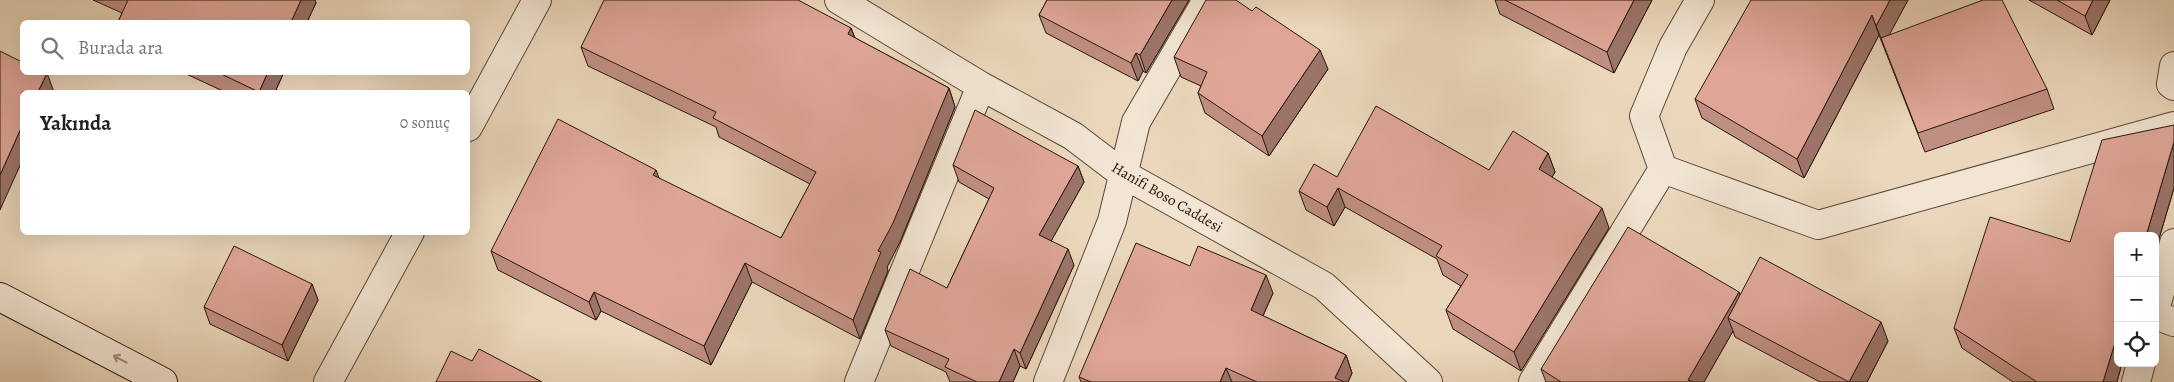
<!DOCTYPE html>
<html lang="tr">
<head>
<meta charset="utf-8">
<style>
  body { margin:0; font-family:Alegreya,serif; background:#f6f6f6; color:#222 }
  .controls { position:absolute; right:15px; bottom:15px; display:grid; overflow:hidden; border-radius:8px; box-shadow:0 5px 20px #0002 }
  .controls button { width:45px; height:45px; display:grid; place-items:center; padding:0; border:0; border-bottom:1px solid #e0e0e0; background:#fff; color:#222; font:25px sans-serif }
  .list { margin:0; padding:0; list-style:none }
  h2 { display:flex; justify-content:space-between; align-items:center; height:65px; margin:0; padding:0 20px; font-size:21px }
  h2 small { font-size:16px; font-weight:400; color:#767676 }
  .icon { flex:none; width:28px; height:28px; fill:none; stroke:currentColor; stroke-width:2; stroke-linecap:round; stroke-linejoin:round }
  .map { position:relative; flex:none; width:2174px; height:382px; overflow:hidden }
  .search { position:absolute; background:#fff; box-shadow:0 5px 20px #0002; left:20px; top:20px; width:450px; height:55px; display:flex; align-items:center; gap:12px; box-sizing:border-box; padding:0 18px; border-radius:8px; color:#767676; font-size:19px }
  .panel { position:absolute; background:#fff; box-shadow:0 5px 20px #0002; left:20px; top:90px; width:450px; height:145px; border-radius:8px }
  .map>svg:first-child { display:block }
</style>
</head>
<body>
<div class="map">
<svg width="2174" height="382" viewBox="0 0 2174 382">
  <rect width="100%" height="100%" fill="#ebd7bb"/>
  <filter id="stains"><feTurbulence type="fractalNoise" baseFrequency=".004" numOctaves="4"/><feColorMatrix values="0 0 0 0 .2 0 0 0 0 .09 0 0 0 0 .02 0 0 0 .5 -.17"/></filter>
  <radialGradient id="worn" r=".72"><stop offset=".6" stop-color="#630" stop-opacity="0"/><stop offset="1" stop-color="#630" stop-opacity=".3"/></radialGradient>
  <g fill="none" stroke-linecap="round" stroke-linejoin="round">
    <g stroke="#584638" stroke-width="30">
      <path id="street" d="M839,0L981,86L1073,136L1123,174L1324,286L1428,382
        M1700,0L1673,47L1644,116L1663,169L1818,225L2174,126
        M2174,66L2171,84L2174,86
        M468,127L537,0
        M2155,310L2174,243
        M2155,315L2174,322
        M328,382L410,232
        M859,382L981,86
        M1048,382L1112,221L1136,122L1207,0
        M1533,382L1663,169
        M2136,382L2141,363"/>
    </g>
    <g stroke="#27160c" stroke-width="30">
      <path id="secondary" d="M0,297L163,382"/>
    </g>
    <use href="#street" stroke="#f2e5d3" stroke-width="28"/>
    <use href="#secondary" stroke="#f2e5d3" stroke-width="28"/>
  </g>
  <path fill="#c08f83" stroke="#27160c" d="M93,0H315L316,3L307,22H118L122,13Z
    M1047,0H1189L1146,73L1143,71L1138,81L1046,33L1039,15Z
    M1495,0H1652L1614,73L1500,14Z
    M1908,0L1889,34L2047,89L2054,109L1925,152L1879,35L1804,178L1702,118L1695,99Z
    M2029,0H2110L2092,35Z
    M851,28L855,38L949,88L955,107L900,242L887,267L888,271L860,339L752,282L711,365L601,311L596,320L498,270L491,251L781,238L810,184L719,137L716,127L588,66L581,47Z
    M1174,57L1328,69L1269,156L1205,113L1198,93L1201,86L1181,77Z
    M182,72H284L275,92H225Z
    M1548,153L1555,172L1552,177L1609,228L1521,371L1453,329L1446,310L1461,286L1443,275L1437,259L1345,207L1334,226L1306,210L1299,191L1337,177L1489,170Z
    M953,165L1078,166L1084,182L1051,241L1074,265L1026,369L1020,366L1013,382H950L946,372L891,346L885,330L947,288L989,199L959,182Z
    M2174,188L2155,252V236L2118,363H2122L2117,382H2013L1962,348L1954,328L2070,242Z
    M1190,266L1273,293L1263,316L1346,355L1352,373L1348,382H1081L1079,377Z
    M312,284L318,300L288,361L210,324L204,307Z
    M1740,295L1888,341L1867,382H1820L1735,337L1733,331L1704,382H1546L1541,369Z"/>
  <path fill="#9c746a" stroke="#27160c" d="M301,0H315L316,3L307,22H291Z
    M1172,0H1189L1146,73L1140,55Z
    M1634,0H1652L1614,73L1607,52Z
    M1890,0H1908L1884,45L1881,38L1884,46L1876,26Z
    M2093,0H2110L2092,35L2085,16Z
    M1872,15L1879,35L1804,178L1797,159Z
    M851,28L858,47L848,34Z
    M1320,50L1328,69L1269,156L1262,136Z
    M1136,53L1143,71L1138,81L1131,63Z
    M268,72H284L275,92H259Z
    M47,73L54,92H38Z
    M949,88L955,107L900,242L887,267L888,271L860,339L853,320L878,251Z
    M22,126V161L0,210V175Z
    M2174,142V188L2155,252V236H2146Z
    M1548,153L1555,172L1546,188L1539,169Z
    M1078,166L1084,182L1045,252L1039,235Z
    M656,170L663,188L653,175Z
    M1338,188L1345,207L1334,226L1327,207Z
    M1602,208L1609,228L1521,371L1514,352Z
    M1068,249L1074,265L1026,369L1020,353Z
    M745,263L752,282L711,365L704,346Z
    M1266,275L1273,293L1257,329L1251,310Z
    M312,284L318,300L288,361L282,345Z
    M594,292L601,311L596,320L589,302Z
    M1739,292L1745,310L1728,318L1733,331L1704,382H1689L1688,380Z
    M1881,322L1888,341L1867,382H1849Z
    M2118,333V363H2122L2117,382H2103Z
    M1014,349L1020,366L1013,382H999Z
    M1346,355L1352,373L1348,382H1337L1335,378Z
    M1226,368L1232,382H1220Z"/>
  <path fill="#dfa698" stroke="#27160c" d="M128,0H301L291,22H118Z
    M604,0H798L851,28L848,34L949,88L893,223L878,251L881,252L853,320L745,263L704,346L594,292L589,302L491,251L558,119L656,170L653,175L781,238L816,172L713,118L716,112L581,47Z
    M1047,0H1172L1140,55L1136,53L1131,63L1039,15Z
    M1206,0H1236L1252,11L1256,7L1320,50L1262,136L1198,93L1207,72L1174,57Z
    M1505,0H1634L1607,52Z
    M1751,0H1890L1876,26L1872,15L1797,159L1695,99Z
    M1983,0H2002L2047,89L1918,133L1881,38Z
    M2057,0H2093L2085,16Z
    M0,51L22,62V72L47,73L38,92H22V126L0,175Z
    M217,72H268L259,92Z
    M1376,106L1489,170L1513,131L1548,153L1539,169L1602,208L1514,352L1446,310L1468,275L1436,256L1442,246L1338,188L1327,207L1299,191L1314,164L1337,177Z
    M975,110L1078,166L1039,235L1068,249L1020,353L1014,349L999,382H977L945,367L949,359L885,330L910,269L947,288L994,188L953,165Z
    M2174,125V142L2146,236H2118V333L2103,382H2037L1954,328L1990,217L2070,242L2102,140Z
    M1628,227L1739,292L1688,380L1693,382H1561L1541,369Z
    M1136,243L1190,266L1198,246L1266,275L1251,310L1346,355L1335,378L1344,382H1257L1226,368L1220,382H1091L1079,377Z
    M234,246L312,284L282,345L204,307Z
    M1760,257L1881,322L1849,382L1728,318Z
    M479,349L542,382H436L451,351L472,361Z"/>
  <defs><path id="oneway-shaft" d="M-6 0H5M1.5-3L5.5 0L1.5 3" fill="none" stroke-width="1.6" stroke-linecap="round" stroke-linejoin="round" transform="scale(1.25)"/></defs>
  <use stroke="#978879" href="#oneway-shaft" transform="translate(120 359) rotate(-152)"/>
  <g text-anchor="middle" stroke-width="4" stroke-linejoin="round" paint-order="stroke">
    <g font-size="15" fill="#27160c" stroke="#f2e5d3">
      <text transform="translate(1167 197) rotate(30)" y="5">Hanifi Boso Caddesi</text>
    </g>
  </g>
  <rect width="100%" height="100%" filter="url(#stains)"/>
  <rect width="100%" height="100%" fill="url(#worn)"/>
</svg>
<div class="controls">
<button>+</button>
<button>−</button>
<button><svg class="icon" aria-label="locate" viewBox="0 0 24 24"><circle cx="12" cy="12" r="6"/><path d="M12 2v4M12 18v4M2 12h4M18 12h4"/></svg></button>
</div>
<div class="search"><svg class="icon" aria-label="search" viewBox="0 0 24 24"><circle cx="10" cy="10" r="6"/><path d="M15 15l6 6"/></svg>Burada ara</div>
<section class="panel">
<h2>Yakında<small>0 sonuç</small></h2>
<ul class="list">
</ul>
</section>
</div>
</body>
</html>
